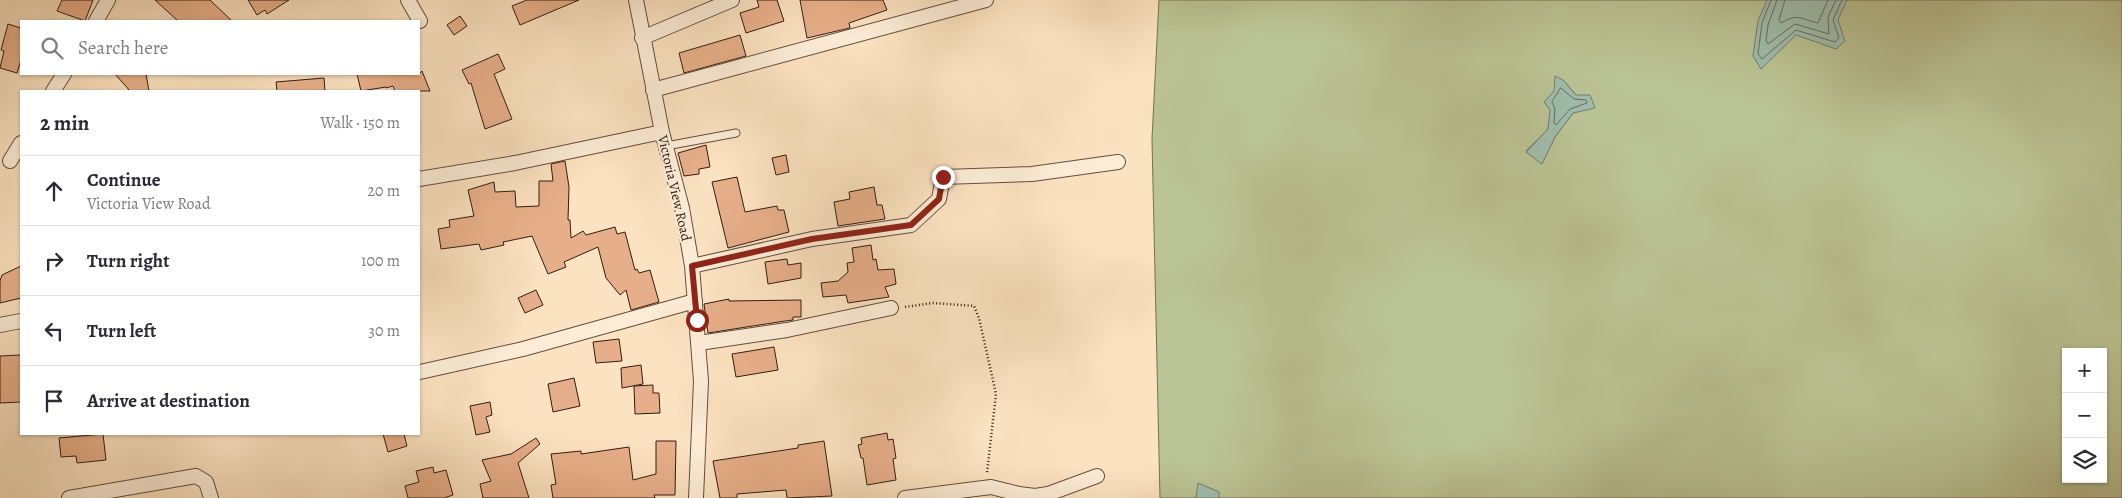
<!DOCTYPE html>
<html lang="en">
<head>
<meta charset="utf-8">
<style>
  body { margin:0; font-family:Alegreya,serif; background:#f2f2f3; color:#2b2b33 }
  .controls { position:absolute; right:15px; bottom:15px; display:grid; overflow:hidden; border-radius:0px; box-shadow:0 1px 4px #0004 }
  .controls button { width:45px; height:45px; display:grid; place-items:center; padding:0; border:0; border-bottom:1px solid #e1e1e2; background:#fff; color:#2b2b33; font:25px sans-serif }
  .stop { position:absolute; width:15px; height:15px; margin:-11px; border:4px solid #8f2418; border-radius:50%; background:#fff }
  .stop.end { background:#8f2418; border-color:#fff; box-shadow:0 1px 5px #0008 }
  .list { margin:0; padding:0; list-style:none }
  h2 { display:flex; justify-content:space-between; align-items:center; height:65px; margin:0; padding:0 20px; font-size:21px }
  h2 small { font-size:16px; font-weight:400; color:#7c7c81 }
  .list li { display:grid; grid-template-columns:32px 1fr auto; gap:15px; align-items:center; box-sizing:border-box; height:70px; padding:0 20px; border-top:1px solid #e1e1e2 }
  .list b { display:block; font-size:19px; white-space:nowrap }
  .list p { margin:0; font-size:16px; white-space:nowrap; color:#7c7c81 }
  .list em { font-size:16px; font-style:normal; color:#7c7c81 }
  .icon { flex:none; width:28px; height:28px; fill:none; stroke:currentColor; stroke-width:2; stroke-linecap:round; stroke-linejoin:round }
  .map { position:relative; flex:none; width:2122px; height:498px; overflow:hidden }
  .search { position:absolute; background:#fff; box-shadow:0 1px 4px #0004; left:20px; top:20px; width:400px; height:55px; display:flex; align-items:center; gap:12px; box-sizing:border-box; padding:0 18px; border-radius:0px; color:#7c7c81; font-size:19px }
  .panel { position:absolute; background:#fff; box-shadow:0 1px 4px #0004; left:20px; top:90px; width:400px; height:345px; border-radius:0px }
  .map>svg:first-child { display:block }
</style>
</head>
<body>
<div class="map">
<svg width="2122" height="498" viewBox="0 0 2122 498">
  <rect width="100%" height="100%" fill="#fbe2c0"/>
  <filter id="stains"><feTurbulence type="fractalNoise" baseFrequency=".004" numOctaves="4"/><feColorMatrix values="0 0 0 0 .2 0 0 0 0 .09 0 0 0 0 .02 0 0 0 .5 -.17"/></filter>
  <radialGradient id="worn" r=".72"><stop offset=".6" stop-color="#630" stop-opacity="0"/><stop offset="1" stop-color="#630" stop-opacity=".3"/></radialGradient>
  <path fill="#bbc495" stroke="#767054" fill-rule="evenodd" d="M1159,0H2122V498H1160L1152,139ZM1563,80L1576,95L1573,113L1555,137L1542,163L1526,151L1548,129L1554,91ZM2066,352H2103V479H2066Z"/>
  <path fill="#9fbeae" stroke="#737d70" d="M1767,0H1847L1838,20L1845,41L1836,49L1796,35L1761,69L1753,56L1758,21Z
    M1555,76L1563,80L1576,95H1590L1595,108L1573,113L1555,137L1542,164L1526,152L1548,129L1550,110L1544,102L1554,91Z
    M1198,483L1219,492V498H1196Z"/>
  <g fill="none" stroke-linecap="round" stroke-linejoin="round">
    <path stroke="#686d60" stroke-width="1" d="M1771,0L1762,23L1758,54L1762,59L1796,30L1835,42L1839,38L1833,20L1842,0
      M1777,0L1768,25L1766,41L1768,44L1795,24L1829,34L1828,17L1836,0
      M1785,0L1779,20L1781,23C1798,13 1801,19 1818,23L1828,0
      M1561,88L1574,99L1586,100L1587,103L1570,109L1556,125L1554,123L1555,109L1552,102Z"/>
  </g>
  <path fill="#e7af89" stroke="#321c13" d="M62,0H93L85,21L57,11Z
    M155,0H210L232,21H178Z
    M248,0H289L267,14L265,10L257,15Z
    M527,0H579L520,25L512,6Z
    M757,0H777L784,21L746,33L740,13L759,7Z
    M800,0H883L887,10L849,23L850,28L807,38Z
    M460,16L467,26L454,35L447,25Z
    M8,24L21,28V60L17,73L0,68L4,51L1,50Z
    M740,35L746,56L684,73L679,53Z
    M498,54L505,69L494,74L512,119L485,129L471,83L469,84L462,70Z
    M422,71L430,91H395L393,86L386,88V87L361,91L357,74H419Z
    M115,74H146L149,91H130Z
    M324,78L325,91H277L276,82Z
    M706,145L710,167L699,169V174L684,176L678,153Z
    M786,155L789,172L776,175L772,158Z
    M565,161L569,187L568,220H570L571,238L583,231L586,235L615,227L617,234L625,232L635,270L637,269L639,273L650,270L659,302L631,310L626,290L620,295L606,278L598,247L564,262L566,267L548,274L532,236L503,242L504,245L481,250L479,244L441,249L438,229L450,227L449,220L474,216L468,190L494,182L495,192L515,191L516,207L539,206V181H553L551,164Z
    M737,177L745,212L777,206L778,210H784L789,232L728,248L712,182Z
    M874,187L877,205H882L885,219L838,226L834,202L850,199L849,192Z
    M871,245L873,260L876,259L878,270L894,269L896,284L885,287L889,297L848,303L846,295L823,297L821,283L838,281L848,272L847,263L854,262L852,248Z
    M787,259L788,265L801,263V278L768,284L765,262Z
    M21,266V298L0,303V281L2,275Z
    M536,290L543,305L525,313L518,298Z
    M729,299V301L801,300V317H793V320L785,321L708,333L704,304Z
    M619,339L622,361L596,363L593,342Z
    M774,347L778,370L736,377L732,354Z
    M21,355V402L0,403V356Z
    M641,365L643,384L622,388L621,368Z
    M574,378L580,406L553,412L548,384Z
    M653,385V393H659L660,413L635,414L634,386Z
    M490,402L492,415L486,417L490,432L476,435L470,406Z
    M887,433L888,440L893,439L896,458L893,459L896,480L867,485L863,458H861L858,445L862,444L861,438Z
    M103,434L106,460L77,463L76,456L61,457L59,438Z
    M383,434H404L407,446L388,452Z
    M536,438L540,444L518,463L529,498H483L480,484L491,481L482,460L511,454Z
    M656,441H676L675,495H654L655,498H553L551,485L556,484L551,454L581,451V454L629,447L633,480L656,474Z
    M824,441L832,496L787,498L786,490L737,494V498H720L713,461L798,448V445Z
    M433,467L434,473L446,470L453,495L444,498H408L405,486L419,482L416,471Z"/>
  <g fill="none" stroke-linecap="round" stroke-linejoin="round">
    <g stroke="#644e3e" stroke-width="9">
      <path id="service" d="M666,146L736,133"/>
    </g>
    <g stroke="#644e3e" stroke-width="16">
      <path id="minor" d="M408,0L420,21
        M636,0L662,132L682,208L692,266L701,381L696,498
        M96,21L108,0
        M642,38L732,0
        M653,90L986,0
        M53,91L64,74
        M10,161L21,143
        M419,179L515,163L662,132
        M692,266L812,239L911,225L939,199L943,177L1032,174L1118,162
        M0,325L21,321
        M699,343L787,330L891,308
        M420,372L523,349L695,301
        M69,498L196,476L206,482L211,498
        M905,498L991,487L1019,494L1035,496L1048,494L1097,476"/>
    </g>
    <path stroke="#321c13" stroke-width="2.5" stroke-dasharray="1 2.5" stroke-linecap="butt" d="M905,307L932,303L974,306L979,318L996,394L987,473"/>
    <use href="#service" stroke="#fcecd6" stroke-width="7"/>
    <use href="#minor" stroke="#fcecd6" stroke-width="14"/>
  </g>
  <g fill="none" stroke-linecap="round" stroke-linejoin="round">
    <path stroke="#8f2418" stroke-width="6" d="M697,320L692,266L812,239L911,225L939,199L943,177"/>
  </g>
  <g text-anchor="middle" stroke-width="4.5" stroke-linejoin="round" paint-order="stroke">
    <g font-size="14" fill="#321c13" stroke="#fcecd6">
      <text transform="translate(675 188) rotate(77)" y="5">Victoria View Road</text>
    </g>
  </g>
  <rect width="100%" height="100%" filter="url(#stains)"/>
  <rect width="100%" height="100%" fill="url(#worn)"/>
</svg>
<div class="controls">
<button>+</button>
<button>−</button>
<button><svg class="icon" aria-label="layers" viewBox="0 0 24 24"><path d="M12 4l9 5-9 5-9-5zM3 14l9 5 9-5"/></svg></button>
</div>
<div class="stop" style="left:697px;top:320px"></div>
<div class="stop end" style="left:943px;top:177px"></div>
<div class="search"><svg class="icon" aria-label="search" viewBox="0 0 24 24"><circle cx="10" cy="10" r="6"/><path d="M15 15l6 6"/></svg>Search here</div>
<section class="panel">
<h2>2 min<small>Walk · 150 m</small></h2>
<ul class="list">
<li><svg class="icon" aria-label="ahead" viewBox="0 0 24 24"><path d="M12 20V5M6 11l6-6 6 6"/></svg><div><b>Continue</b><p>Victoria View Road</p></div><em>20 m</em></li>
<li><svg class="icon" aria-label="right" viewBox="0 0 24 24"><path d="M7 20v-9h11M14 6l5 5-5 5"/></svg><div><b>Turn right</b></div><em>100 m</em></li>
<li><svg class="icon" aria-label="left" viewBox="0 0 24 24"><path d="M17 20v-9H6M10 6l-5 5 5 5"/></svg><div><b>Turn left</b></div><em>30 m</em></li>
<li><svg class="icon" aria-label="arrive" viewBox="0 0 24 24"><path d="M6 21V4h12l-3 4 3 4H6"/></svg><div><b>Arrive at destination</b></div></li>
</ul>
</section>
</div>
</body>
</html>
